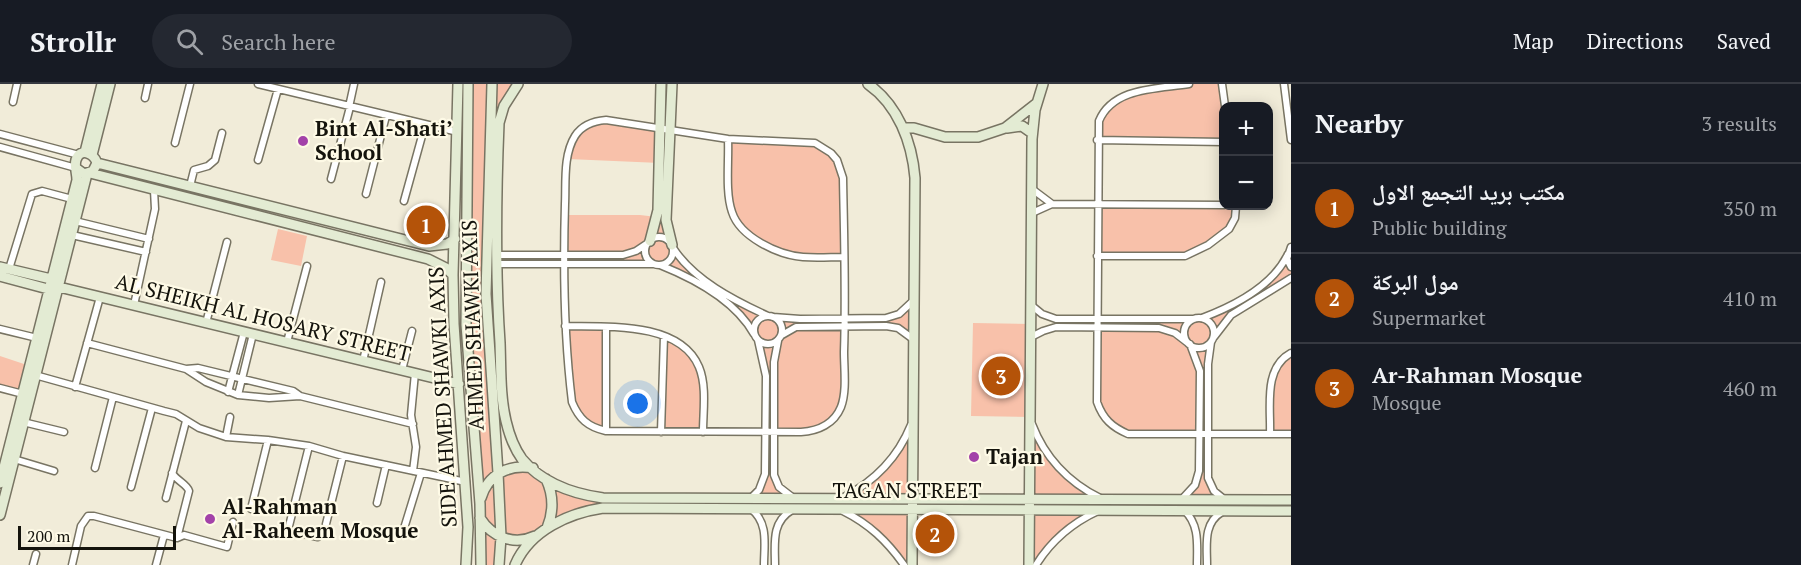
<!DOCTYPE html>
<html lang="en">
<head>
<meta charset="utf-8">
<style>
  body { margin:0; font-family:"PT Serif","Noto Naskh Arabic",serif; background:#242831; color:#f1f3f6 }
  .controls { position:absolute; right:18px; top:18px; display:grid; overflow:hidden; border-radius:12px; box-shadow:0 3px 15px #0003 }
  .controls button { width:54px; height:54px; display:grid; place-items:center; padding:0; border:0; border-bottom:2px solid #363941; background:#171b24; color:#f1f3f6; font:30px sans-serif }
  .scale { position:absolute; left:18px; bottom:15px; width:158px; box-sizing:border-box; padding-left:6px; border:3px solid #14130c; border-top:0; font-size:16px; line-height:21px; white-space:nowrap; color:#14130c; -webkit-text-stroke:4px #fefae6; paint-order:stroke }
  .you { position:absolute; left:638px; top:320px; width:21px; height:21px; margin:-15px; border:4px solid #fff; border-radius:50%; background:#1a73e8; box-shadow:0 0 0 9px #1a73e833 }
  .badge { display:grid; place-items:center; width:39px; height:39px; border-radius:50%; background:#b45309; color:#fff; font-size:20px; font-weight:700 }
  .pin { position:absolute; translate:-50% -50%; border:3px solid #fff; box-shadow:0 2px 6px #0006 }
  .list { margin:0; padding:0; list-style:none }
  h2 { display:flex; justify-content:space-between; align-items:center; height:78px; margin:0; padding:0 24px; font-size:26px }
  h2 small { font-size:20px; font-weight:400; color:#9ea1a6 }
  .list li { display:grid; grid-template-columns:39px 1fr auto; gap:18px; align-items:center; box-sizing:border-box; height:90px; padding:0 24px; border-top:2px solid #363941 }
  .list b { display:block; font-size:22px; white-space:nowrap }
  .list p { margin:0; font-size:20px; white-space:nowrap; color:#9ea1a6 }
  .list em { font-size:20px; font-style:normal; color:#9ea1a6 }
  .icon { flex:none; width:33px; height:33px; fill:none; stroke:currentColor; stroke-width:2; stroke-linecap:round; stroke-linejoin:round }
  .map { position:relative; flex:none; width:1291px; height:481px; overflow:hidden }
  header { display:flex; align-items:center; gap:36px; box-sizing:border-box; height:84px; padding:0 30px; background:#171b24; border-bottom:2px solid #363941 }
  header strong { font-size:28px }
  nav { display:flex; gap:33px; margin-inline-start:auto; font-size:21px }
  .search { width:420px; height:54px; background:#242831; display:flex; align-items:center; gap:15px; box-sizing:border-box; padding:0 21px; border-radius:33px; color:#9ea1a6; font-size:22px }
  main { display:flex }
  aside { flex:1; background:#171b24 }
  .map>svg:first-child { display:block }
</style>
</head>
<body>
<header>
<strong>Strollr</strong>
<div class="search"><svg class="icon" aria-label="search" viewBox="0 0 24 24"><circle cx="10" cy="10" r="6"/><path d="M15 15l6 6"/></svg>Search here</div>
<nav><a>Map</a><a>Directions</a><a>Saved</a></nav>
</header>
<main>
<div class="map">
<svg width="1291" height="481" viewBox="0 0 1291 481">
  <rect width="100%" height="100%" fill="#f1ecd9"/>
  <path fill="#f8c1aa" d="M468,0H518L495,34L487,148L498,389L524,383L588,412L751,414L762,401L766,292L758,256L743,234L693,196L660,181L563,180L565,131H640L657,133L660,79L568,75L576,50L595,37L670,45L667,127L673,164L696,191L768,232L886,234L909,222L913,255L898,244L845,242C844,274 853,336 813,347C802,350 786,348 775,348L776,397L789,412L840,415L889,379L913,338L912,481H904L883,454L840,425L588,426L540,450L501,453L499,481H481L466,241Z
    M1189,0H1222L1223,58L1097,56L1102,28L1129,10Z
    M728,55L806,57L824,63L841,85L844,173H801L776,165L738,141L730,120Z
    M1097,120L1224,122H1236L1229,145L1185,172H1097Z
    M278,145L307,152L301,182L271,176Z
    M1291,163V194L1224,238L1211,258L1208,387L1219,412L1180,416L1195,401L1199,351L1128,350L1100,327L1096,235L1202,234L1268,197Z
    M973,239L1032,240L1030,333L1057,383L1104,415H1030V333L971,332Z
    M565,242L606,243V347L594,344L572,318Z
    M664,252L693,272L702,296L703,348H661Z
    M1291,269V350H1270L1274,287Z
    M0,272L30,282L23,310L0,304Z
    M1030,425L1100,426L1071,442L1037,478L1029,481Z"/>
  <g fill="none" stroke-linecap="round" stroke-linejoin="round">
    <g stroke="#787463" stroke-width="9">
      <path id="street" d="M258,0L458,48
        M1189,0C1158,5 1113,3 1099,37L1097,318C1103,335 1112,343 1128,350H1291
        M1222,0L1225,22
        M1284,0L1291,56
        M145,14L148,0
        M13,18L17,0
        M349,23L354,0
        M606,36L728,55L815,59L831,69L837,76L843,94C844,152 846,210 844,268C844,285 847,307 841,323C834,340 818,347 801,348L606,347C588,343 579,335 572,318C564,253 563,186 565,120C566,99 563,71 575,52C582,41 593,37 606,36Z
        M0,50L79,71
        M728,55C729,77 725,108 732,128C740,153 778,171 803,173C817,174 831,173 844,173
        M1097,56L1224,58
        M175,59L190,0
        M0,63L76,84
        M258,76L278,5
        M331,95L350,23
        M190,102L194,86L208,82L215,76L222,49
        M1032,105L1052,120
        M366,110L386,32
        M404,117L425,41
        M1032,129L1052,120L1224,121
        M75,137L149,155
        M72,151L146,168
        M645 167a14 14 0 1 1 28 0a14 14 0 1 1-28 0Z
        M1291,163L1287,175L1291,183
        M673,164C694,196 733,216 768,232
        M497,171H623L636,167L648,159
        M1097,172H1185L1208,161L1229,145L1235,134L1236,122
        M497,180H653
        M660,181C695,195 735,216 754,250
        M9,185L32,110L42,107L72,115
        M134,221L155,125L154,106
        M1031,221L1042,230L1056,235H1194
        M754 246a14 14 0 1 1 28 0a14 14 0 1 1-28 0Z
        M773,233L800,235L886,234L899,230L913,217
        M1202,234C1234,222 1273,202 1288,170
        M1184 249a15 15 0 1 1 30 0a15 15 0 1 1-30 0Z
        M206,239L227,158
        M565,242C606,243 680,237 699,283C707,302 703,328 703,348
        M0,245L37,254
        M782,251L796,243L886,242L898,244L913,255
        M1031,253L1043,247L1056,243L1159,244L1175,249L1188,259
        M1214,253L1231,231L1291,194
        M778,257L774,278V391L779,403L792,413
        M287,258L307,182
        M1211,258L1208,280V394L1214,407L1225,416
        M87,259L186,285L198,284L293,307L300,312
        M363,277L381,198
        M186,285L206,298L238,311L269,314L300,312L413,340
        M402,286L412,247
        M35,291L164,327L176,330L199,344L226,353L268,356L309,362L343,372L466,398
        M75,303L100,213
        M0,304L23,310
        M228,308L244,248
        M238,311L253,250
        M23,338L64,348
        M1032,340C1045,374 1068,398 1100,414
        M606,347V243
        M661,348L664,252
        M1270,350C1271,323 1263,284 1291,269
        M226,353L230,333
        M309,362L288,446L318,453
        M14,375L54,387
        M95,384L113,313
        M413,387L416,363L411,331L415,289
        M172,389C177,397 187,400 189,407L177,454
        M131,403L152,324
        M844,413C875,397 898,373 911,341
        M166,414L186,337
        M751,414L759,406L765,390L766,292L758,256
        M1183,414L1195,401L1199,387L1200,287L1190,260
        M377,419L386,381
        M251,425L268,356
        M751,425C769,439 764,461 764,481
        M1184,426C1200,441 1197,461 1197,481
        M843,427C869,440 887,457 904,481
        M326,440L343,372
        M402,451L421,389
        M33,481L36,470
        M72,481L81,442L88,432H94L177,454L184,451L227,463L233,438
        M156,481L164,451
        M775,481C775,460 771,438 792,426
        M1036,481C1051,457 1072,439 1098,427
        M1207,481C1207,461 1203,439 1222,428"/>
    </g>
    <g stroke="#787463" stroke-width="12">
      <path id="secondary" d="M458,0L453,191L454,240L468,443L466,481
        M468,0L466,241L480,420L481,481
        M492,0L486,210L498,389L501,453L499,481
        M518,0L504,22L499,39C496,112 495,186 500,259C501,285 500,312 506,337C509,350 514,364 522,375C542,399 574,410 603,414L1291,416
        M868,0C898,21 912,58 915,94L912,481
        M903,44H914L945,53H978L1005,44L1037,19
        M1007,44L1022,42L1032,49
        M85,68L102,0
        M92,71L110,0
        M97,79L429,162L447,160L455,155
        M90,89L428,175L446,184L453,191
        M650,157L658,126L661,0
        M672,161L666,136L672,0
        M0,183L51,195L56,198
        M0,192L48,205L59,203L459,300
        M546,395C554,412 554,427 547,444
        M0,399L77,96C77,89 74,82 76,76C80,63 94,69 97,79L93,87L84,90L77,85
        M481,414C488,390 509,380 533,384
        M0,431L87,90
        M480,434C492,453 514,462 535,452
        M515,481C530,446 569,429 603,424L1291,427
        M1029,481L1032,55L1035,26L1043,0"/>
    </g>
    <use href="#street" stroke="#fff" stroke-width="6"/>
    <use href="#secondary" stroke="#e3ebd3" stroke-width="9"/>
  </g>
  <g fill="#a342a9" stroke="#fefae6" stroke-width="2">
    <circle cx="303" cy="57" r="6"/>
    <circle cx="974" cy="373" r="6"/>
    <circle cx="210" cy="435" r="6"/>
  </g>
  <g text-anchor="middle" stroke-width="4.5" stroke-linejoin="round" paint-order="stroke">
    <g font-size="21" font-weight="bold" fill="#14130c" stroke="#fefae6" text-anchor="start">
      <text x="315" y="52">Bint Al-Shati’<tspan x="315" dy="24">School</tspan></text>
      <text x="986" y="380">Tajan</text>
      <text x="222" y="430">Al-Rahman<tspan x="222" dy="24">Al-Raheem Mosque</tspan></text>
    </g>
    <g font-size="21" fill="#14130c" stroke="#fefae6">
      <text transform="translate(263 234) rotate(14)" y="7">AL SHEIKH AL HOSARY STREET</text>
      <text transform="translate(473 241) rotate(-92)" y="7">AHMED SHAWKI AXIS</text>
      <text transform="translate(443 313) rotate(-93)" y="7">SIDE AHMED SHAWKI AXIS</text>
      <text x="907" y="414">TAGAN STREET</text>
    </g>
  </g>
</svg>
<div class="controls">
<button>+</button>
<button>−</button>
</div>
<div class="scale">200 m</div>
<div class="you"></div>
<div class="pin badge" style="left:426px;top:141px">1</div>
<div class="pin badge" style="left:935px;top:450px">2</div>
<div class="pin badge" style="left:1001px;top:292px">3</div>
</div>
<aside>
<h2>Nearby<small>3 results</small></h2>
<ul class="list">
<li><span class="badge">1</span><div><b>مكتب بريد التجمع الاول</b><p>Public building</p></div><em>350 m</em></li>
<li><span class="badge">2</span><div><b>مول البركة</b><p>Supermarket</p></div><em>410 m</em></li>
<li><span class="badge">3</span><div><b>Ar-Rahman Mosque</b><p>Mosque</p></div><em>460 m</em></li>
</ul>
</aside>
</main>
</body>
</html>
